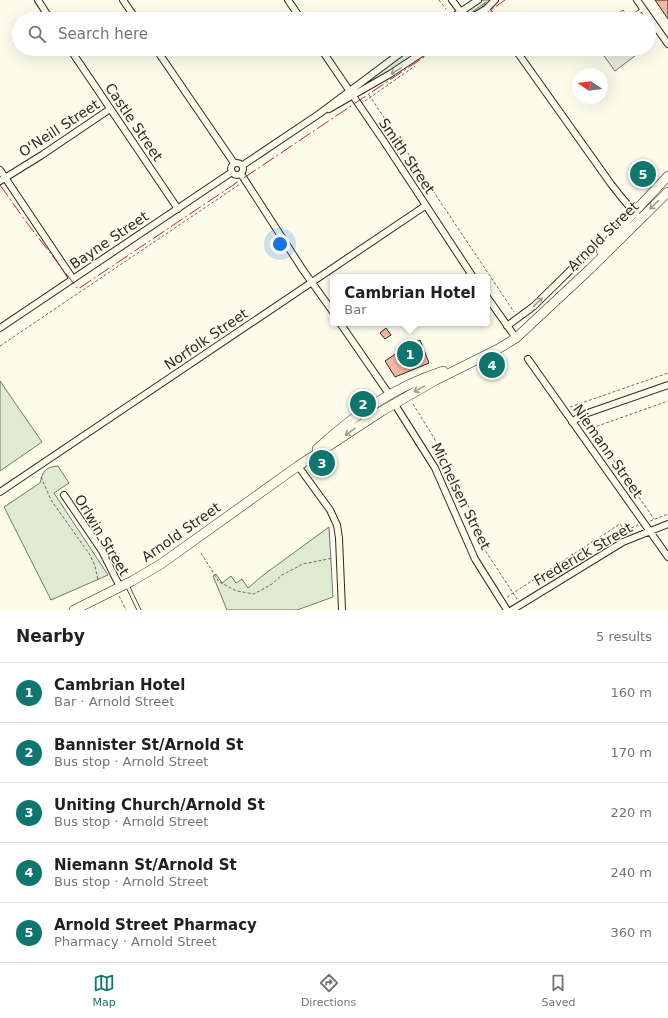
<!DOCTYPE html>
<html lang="en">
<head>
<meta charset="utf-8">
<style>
  body { margin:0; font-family:"DejaVu Sans",sans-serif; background:#f2f2f2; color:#202124 }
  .compass { position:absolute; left:572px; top:68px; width:36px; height:36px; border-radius:50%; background:#fff; box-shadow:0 4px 16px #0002; rotate:283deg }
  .you { position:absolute; left:280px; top:244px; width:14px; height:14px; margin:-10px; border:3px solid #fff; border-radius:50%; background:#1a73e8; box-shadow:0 0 0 6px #1a73e833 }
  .badge { display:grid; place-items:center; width:26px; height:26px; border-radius:50%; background:#0f766e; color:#fff; font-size:13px; font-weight:700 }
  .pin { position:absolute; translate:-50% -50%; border:2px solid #fff; box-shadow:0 1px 4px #0006 }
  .popup { position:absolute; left:330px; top:274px; width:160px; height:52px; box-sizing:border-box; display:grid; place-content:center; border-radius:4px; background:#fff; filter:drop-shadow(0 1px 3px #0005); font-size:13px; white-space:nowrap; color:#757577 }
  .popup b { font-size:15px; color:#202124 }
  .popup::after { content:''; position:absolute; left:50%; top:100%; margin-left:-8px; border:8px solid transparent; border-top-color:#fff }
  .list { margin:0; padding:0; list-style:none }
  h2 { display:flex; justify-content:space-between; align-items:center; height:52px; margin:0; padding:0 16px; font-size:17px }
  h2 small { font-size:13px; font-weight:400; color:#757577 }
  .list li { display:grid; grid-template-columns:26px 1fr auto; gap:12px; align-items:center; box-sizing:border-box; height:60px; padding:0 16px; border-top:1px solid #e0e0e0 }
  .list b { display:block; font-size:15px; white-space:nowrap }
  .list p { margin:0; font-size:13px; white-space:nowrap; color:#757577 }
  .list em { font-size:13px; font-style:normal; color:#757577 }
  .icon { flex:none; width:22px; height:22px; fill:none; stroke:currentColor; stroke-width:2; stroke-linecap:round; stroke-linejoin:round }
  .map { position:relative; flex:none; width:668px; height:610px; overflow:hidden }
  .search { position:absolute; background:#fff; box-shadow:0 4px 16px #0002; left:12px; right:12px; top:12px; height:44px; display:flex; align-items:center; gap:10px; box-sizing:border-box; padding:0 14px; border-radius:22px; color:#757577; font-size:15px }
  .sheet { height:352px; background:#fff }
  nav { display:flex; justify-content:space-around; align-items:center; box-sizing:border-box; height:56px; border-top:1px solid #e0e0e0; background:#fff; font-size:11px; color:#757577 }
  nav a { display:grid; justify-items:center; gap:2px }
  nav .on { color:#0f766e }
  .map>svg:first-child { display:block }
</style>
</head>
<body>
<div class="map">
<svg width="668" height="610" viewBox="0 0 668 610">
  <rect width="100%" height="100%" fill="#fdfbea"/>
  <path fill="#deebd1" stroke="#74746e" d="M483,0H492L482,9L481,8L486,2L463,19H455Z
    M412,49H421L403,63L369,84L367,80Z
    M0,381L42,442L0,471Z
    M58,466L69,483L54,493L108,575L51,600L4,507L40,483C43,471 45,467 58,466Z
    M329,527L333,597L297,610H227L213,576L216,574L222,583L231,576L236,583L242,579L248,588L262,576Z"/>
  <path fill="#eceadb" stroke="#74746e" d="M623,10L629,19H610Z
    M599,49H638L640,52L615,71Z"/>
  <path fill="#f2b8a0" stroke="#2b2b2b" d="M655,0H668V19Z
    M386,328L391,335L385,339L380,333Z
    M420,340L429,363L395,377L385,361L406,347Z"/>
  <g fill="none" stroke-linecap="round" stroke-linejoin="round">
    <g stroke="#2b2b2b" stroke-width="4.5">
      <path id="lane" d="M629,19L643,9
        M127,585L139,610"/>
    </g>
    <g stroke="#2b2b2b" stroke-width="8">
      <path id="street" d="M38,0L50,19
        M123,0L136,19
        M288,0L301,19
        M452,0L461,12
        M637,0L668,44
        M486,9L493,19
        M450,19L478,0
        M469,19L486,9L495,0
        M70,49L178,209
        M156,49L234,163
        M321,49L383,140L473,277
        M515,49L611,184L622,198L636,214
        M329,109L390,74L428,49
        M231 169a6 6 0 1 1 12 0a6 6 0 1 1-12 0Z
        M243,165L319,114L406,49
        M0,170L73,279
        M241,174L303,270L333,312
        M0,181L42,155L110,109
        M487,297L516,338
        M340,323L389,394
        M507,326L534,306L594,247L606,244
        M0,328L232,172
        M528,359L668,557
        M394,403L435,468L475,559L507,610
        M572,422L582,415L668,385
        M298,466L330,510L337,525L339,538L342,610
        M0,492L425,206
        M64,495L102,551L120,587
        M512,610L623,542L668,524"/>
    </g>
    <g stroke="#2b2b2b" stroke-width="10">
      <path id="secondary" d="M601,251L623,224L668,176
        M317,449C355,414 394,387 443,371
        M74,610L132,581L161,564L298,466L382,411L436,380L498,349L516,338L590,269L668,192"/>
    </g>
    <path stroke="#6a6964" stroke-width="1" stroke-dasharray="3 2" stroke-linecap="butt" d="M439,0L446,9
      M434,53L440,49
      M369,95L514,312
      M365,101L415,66
      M0,346L240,184
      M413,404L434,438L457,483L476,522L481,544L517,599
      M570,407L668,373
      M588,423L654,519
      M592,428L668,401
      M41,477L51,500L90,555L95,566L98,580
      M650,521L668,514
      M201,553L219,582L237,591L254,594L272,584L282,575L303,564L333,558
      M119,596L126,610
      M507,597L620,524L625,531L638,525"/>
    <use href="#lane" stroke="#fdfbea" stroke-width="3"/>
    <use href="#street" stroke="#fdfbea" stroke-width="6"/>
    <use href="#secondary" stroke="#fdfbea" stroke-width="9"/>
    <path stroke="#c62828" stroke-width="1" stroke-dasharray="14 3 2 3" stroke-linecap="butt" d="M478,19L505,0
      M0,185L27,223L78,289L436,49"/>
  </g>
  <defs><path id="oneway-shaft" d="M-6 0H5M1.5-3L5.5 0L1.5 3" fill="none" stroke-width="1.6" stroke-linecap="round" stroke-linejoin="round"/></defs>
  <g stroke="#9e9d94">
    <use href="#oneway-shaft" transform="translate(396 71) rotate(148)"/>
    <use href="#oneway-shaft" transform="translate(654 205) rotate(136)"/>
    <use href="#oneway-shaft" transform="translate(538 302) rotate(-44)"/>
    <use href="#oneway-shaft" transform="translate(419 389) rotate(151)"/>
    <use href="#oneway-shaft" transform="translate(350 432) rotate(144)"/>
  </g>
  <g text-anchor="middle" stroke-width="3" stroke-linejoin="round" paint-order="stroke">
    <g font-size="14" fill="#2b2b2b" stroke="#fdfbea">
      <text transform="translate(134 122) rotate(56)" y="5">Castle Street</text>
      <text transform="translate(59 128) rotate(-33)" y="5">O'Neill Street</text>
      <text transform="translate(407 156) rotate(56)" y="5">Smith Street</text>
      <text transform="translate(603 236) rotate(-44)" y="5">Arnold Street</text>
      <text transform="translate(109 240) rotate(-34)" y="5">Bayne Street</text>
      <text transform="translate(206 339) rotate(-34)" y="5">Norfolk Street</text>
      <text transform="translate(608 451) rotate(55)" y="5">Niemann Street</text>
      <text transform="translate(461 496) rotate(64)" y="5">Michelsen Street</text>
      <text transform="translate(181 532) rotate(-35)" y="5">Arnold Street</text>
      <text transform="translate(102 535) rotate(59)" y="5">Orlwin Street</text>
      <text transform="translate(583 554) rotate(-30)" y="5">Frederick Street</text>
    </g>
  </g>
</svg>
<svg class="compass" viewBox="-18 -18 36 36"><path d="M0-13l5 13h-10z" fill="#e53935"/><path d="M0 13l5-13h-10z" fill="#757577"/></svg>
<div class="you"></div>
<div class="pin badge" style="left:410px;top:354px">1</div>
<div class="popup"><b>Cambrian Hotel</b>Bar</div>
<div class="pin badge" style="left:363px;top:404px">2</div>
<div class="pin badge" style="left:322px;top:463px">3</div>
<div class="pin badge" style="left:492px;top:365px">4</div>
<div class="pin badge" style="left:643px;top:174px">5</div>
<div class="search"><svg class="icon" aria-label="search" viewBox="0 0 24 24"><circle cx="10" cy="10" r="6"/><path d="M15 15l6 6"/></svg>Search here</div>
</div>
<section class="sheet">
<h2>Nearby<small>5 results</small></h2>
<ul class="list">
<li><span class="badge">1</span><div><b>Cambrian Hotel</b><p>Bar · Arnold Street</p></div><em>160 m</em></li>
<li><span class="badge">2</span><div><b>Bannister St/Arnold St</b><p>Bus stop · Arnold Street</p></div><em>170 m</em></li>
<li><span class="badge">3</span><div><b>Uniting Church/Arnold St</b><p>Bus stop · Arnold Street</p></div><em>220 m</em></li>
<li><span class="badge">4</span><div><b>Niemann St/Arnold St</b><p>Bus stop · Arnold Street</p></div><em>240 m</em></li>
<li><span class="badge">5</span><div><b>Arnold Street Pharmacy</b><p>Pharmacy · Arnold Street</p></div><em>360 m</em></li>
</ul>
</section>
<nav>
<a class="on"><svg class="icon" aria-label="map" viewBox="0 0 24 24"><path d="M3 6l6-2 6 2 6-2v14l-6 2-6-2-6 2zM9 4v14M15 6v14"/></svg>Map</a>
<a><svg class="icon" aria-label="directions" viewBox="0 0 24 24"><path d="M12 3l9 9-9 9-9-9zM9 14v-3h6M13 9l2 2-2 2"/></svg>Directions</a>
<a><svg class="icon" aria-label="saved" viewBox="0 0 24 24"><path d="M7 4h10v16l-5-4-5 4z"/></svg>Saved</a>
</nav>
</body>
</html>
